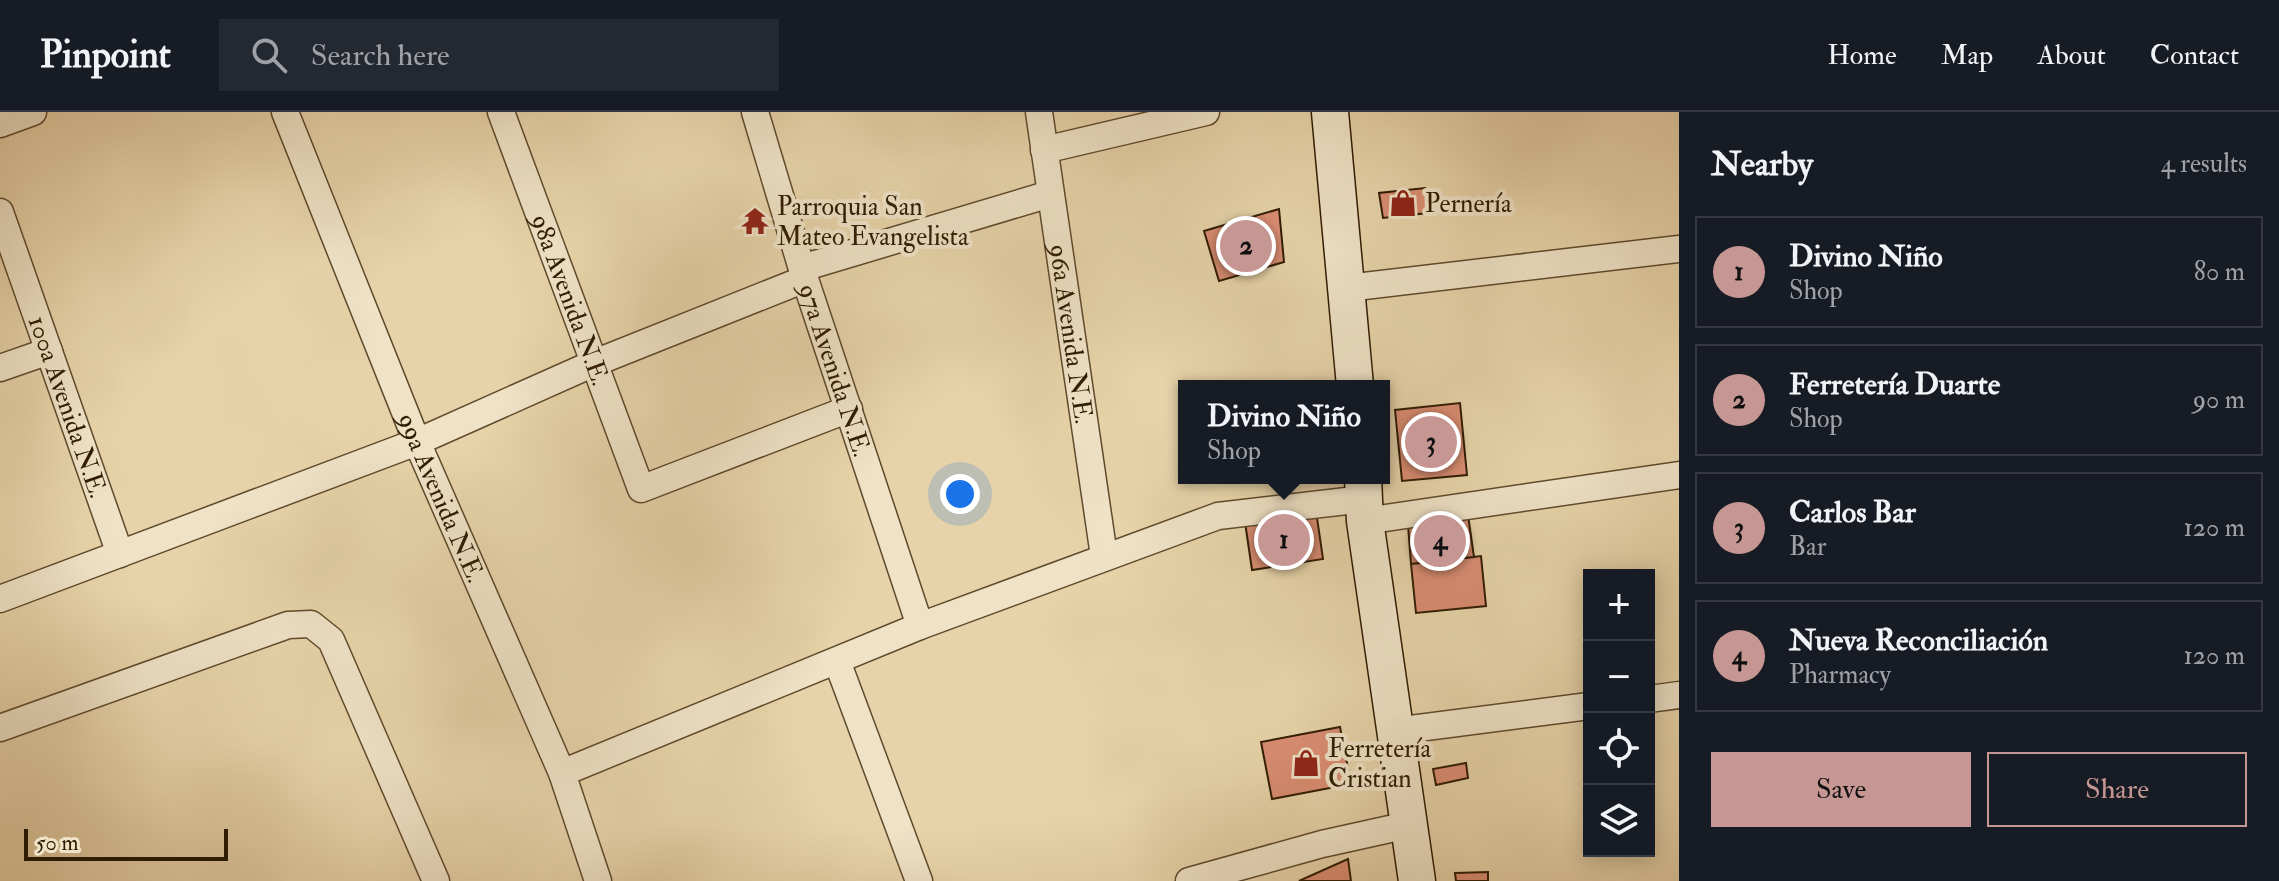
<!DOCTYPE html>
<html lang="en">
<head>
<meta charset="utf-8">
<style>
  body { margin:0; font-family:"IM FELL Double Pica",serif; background:#242831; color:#f1f3f6 }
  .controls { position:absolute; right:24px; bottom:24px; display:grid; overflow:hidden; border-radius:0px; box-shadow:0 4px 20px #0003 }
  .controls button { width:72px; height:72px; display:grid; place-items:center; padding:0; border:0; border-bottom:2px solid #363941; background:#171b24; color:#f1f3f6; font:40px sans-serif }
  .scale { position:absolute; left:24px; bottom:20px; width:204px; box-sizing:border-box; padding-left:8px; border:4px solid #301c03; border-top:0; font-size:22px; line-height:28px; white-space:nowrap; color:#301c03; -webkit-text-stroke:6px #efe2c7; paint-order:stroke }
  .you { position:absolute; left:960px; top:382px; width:28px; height:28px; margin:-20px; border:6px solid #fff; border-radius:50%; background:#1a73e8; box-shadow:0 0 0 12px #1a73e833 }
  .badge { display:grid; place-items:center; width:52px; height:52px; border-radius:50%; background:#c59692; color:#111; font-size:26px; font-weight:700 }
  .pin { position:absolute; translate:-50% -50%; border:4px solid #fff; box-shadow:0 2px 8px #0006 }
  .popup { position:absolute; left:1178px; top:268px; width:212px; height:104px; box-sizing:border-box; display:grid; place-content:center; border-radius:0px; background:#171b24; filter:drop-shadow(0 2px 6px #0005); font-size:26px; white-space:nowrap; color:#9ea1a6 }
  .popup b { font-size:30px; color:#f1f3f6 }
  .popup::after { content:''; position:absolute; left:50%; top:100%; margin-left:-16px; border:16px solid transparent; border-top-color:#171b24 }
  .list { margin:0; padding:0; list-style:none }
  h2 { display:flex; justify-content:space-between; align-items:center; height:104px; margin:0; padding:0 32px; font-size:34px }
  h2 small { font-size:26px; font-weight:400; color:#9ea1a6 }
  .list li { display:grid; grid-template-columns:52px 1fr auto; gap:24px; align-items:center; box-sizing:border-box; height:112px; margin:0 16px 16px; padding:0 16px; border:2px solid #363941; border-radius:0px }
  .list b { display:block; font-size:30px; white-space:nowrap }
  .list p { margin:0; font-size:26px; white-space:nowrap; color:#9ea1a6 }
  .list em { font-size:26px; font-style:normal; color:#9ea1a6 }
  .actions { display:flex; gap:16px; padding:24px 32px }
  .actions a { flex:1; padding:18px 0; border:2px solid #c59692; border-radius:0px; text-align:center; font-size:28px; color:#c59692 }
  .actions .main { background:#c59692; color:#111 }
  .icon { flex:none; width:44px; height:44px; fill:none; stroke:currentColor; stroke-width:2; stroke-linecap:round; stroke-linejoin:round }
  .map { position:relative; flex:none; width:1679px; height:769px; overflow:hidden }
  header { display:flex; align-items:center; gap:48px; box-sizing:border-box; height:112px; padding:0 40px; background:#171b24; border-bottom:2px solid #363941 }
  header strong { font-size:38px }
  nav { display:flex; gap:44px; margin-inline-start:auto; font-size:28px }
  .search { width:560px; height:72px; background:#242831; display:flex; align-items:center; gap:20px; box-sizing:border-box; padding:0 28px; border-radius:0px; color:#9ea1a6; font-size:30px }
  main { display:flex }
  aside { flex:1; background:#171b24 }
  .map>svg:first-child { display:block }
</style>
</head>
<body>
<header>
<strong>Pinpoint</strong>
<div class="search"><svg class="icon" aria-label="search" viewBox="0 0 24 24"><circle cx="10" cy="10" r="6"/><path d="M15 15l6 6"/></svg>Search here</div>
<nav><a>Home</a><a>Map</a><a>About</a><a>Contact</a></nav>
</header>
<main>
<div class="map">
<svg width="1679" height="769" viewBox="0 0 1679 769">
  <rect width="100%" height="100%" fill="#e7d3a9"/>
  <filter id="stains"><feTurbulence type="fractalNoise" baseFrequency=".0025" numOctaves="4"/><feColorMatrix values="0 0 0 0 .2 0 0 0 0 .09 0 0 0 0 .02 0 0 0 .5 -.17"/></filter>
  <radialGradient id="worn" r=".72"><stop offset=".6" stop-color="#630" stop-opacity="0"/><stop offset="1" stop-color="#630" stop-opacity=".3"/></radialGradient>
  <path fill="#da8d73" stroke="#301c03" stroke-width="2" d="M1425,76L1428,101L1383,106L1379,81Z
    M1279,97L1284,150L1219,169L1204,119Z
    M1460,291L1467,363L1402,369L1395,298Z
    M1316,399L1323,447L1252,458L1245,410Z
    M1468,403L1474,445L1411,452L1408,413Z
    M1481,444L1486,494L1416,501L1411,452Z
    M1340,615L1351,672L1272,687L1261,630Z
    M1466,651L1468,666L1436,673L1433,657Z
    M1348,747L1351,769H1299Z
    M1488,760V769H1456L1455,761Z"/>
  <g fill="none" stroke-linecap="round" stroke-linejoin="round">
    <g stroke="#5e4a2c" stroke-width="29">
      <g id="street">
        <path id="s1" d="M285,0L417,330L562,661L598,769"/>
        <path id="s2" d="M501,0L641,377L849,297"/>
        <path id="s3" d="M755,0L805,167L920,514"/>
        <path id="s4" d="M1039,0L1104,444"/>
        <path d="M0,12L33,0"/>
        <path d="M1044,38L1206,0"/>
        <path id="s5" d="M0,100L120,442"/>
        <path d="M802,156L1050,82"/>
        <path d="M1347,176L1679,137"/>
        <path d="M0,256L49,239"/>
        <path d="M1365,409L1679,363"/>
        <path d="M0,487L417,330L592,252L805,167"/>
        <path d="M837,549L919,769"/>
        <path d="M1649,587L1679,583"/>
        <path d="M0,616L288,513L311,512L331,528L436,769"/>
        <path d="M1395,619L1589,594"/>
        <path d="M562,661L920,514L1218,404L1364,387"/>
        <path d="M1189,769L1322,732L1408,713"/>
      </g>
    </g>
    <g stroke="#301c03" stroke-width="39">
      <path id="secondary" d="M1330,0L1355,274
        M1363,366L1365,409L1417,769"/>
    </g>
    <use href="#street" stroke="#efe2c7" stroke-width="26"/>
    <use href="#secondary" stroke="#efe2c7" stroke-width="36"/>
  </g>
  <defs>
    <g id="shop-bare" transform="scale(2.16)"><path d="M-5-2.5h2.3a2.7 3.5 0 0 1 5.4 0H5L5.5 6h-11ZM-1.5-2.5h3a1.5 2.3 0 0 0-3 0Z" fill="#8f2418" stroke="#efe2c7" stroke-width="2.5" paint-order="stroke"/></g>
    <g id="temple-bare" transform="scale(2.16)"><path d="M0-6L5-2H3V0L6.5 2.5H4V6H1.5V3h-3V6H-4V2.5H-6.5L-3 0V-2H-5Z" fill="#8f2418" stroke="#efe2c7" stroke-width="2.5" paint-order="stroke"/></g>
  </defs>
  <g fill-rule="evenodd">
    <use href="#shop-bare" x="1403" y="91"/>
    <use href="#temple-bare" x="755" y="109"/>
    <use href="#shop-bare" x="1306" y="651"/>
  </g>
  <g text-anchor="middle" stroke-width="8" stroke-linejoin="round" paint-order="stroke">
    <g font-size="26" fill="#301c03" stroke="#efe2c7" text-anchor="start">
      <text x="1425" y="100">Pernería</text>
      <text x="777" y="103">Parroquia San<tspan x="777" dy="30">Mateo Evangelista</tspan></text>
      <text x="1328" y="645">Ferretería<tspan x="1328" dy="30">Cristian</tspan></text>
    </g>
    <g font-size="26" fill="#301c03" stroke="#efe2c7">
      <text dy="9" stroke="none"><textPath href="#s2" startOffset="200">98a Avenida N.E.</textPath></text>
      <text dy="9" stroke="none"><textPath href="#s4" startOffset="224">96a Avenida N.E.</textPath></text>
      <text dy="9" stroke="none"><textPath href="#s3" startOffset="270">97a Avenida N.E.</textPath></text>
      <text dy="9" stroke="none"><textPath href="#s5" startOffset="206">100a Avenida N.E.</textPath></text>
      <text dy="9" stroke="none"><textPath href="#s1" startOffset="416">99a Avenida N.E.</textPath></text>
    </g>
  </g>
  <rect width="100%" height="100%" filter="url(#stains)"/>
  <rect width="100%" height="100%" fill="url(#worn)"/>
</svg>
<div class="controls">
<button>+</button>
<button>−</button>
<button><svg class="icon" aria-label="locate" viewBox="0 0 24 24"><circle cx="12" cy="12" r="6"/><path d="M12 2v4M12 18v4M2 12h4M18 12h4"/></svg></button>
<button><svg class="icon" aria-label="layers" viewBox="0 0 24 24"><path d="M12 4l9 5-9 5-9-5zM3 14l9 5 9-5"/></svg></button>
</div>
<div class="scale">50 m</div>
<div class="you"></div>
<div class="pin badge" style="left:1284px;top:428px">1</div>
<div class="popup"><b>Divino Niño</b>Shop</div>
<div class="pin badge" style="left:1246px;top:134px">2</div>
<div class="pin badge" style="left:1431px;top:330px">3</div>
<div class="pin badge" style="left:1440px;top:429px">4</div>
</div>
<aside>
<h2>Nearby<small>4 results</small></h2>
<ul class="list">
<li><span class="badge">1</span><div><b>Divino Niño</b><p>Shop</p></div><em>80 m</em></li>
<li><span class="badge">2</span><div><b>Ferretería Duarte</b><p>Shop</p></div><em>90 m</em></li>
<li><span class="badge">3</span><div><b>Carlos Bar</b><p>Bar</p></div><em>120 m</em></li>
<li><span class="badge">4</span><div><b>Nueva Reconciliación</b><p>Pharmacy</p></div><em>120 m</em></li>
</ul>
<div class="actions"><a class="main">Save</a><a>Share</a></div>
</aside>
</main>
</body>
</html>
